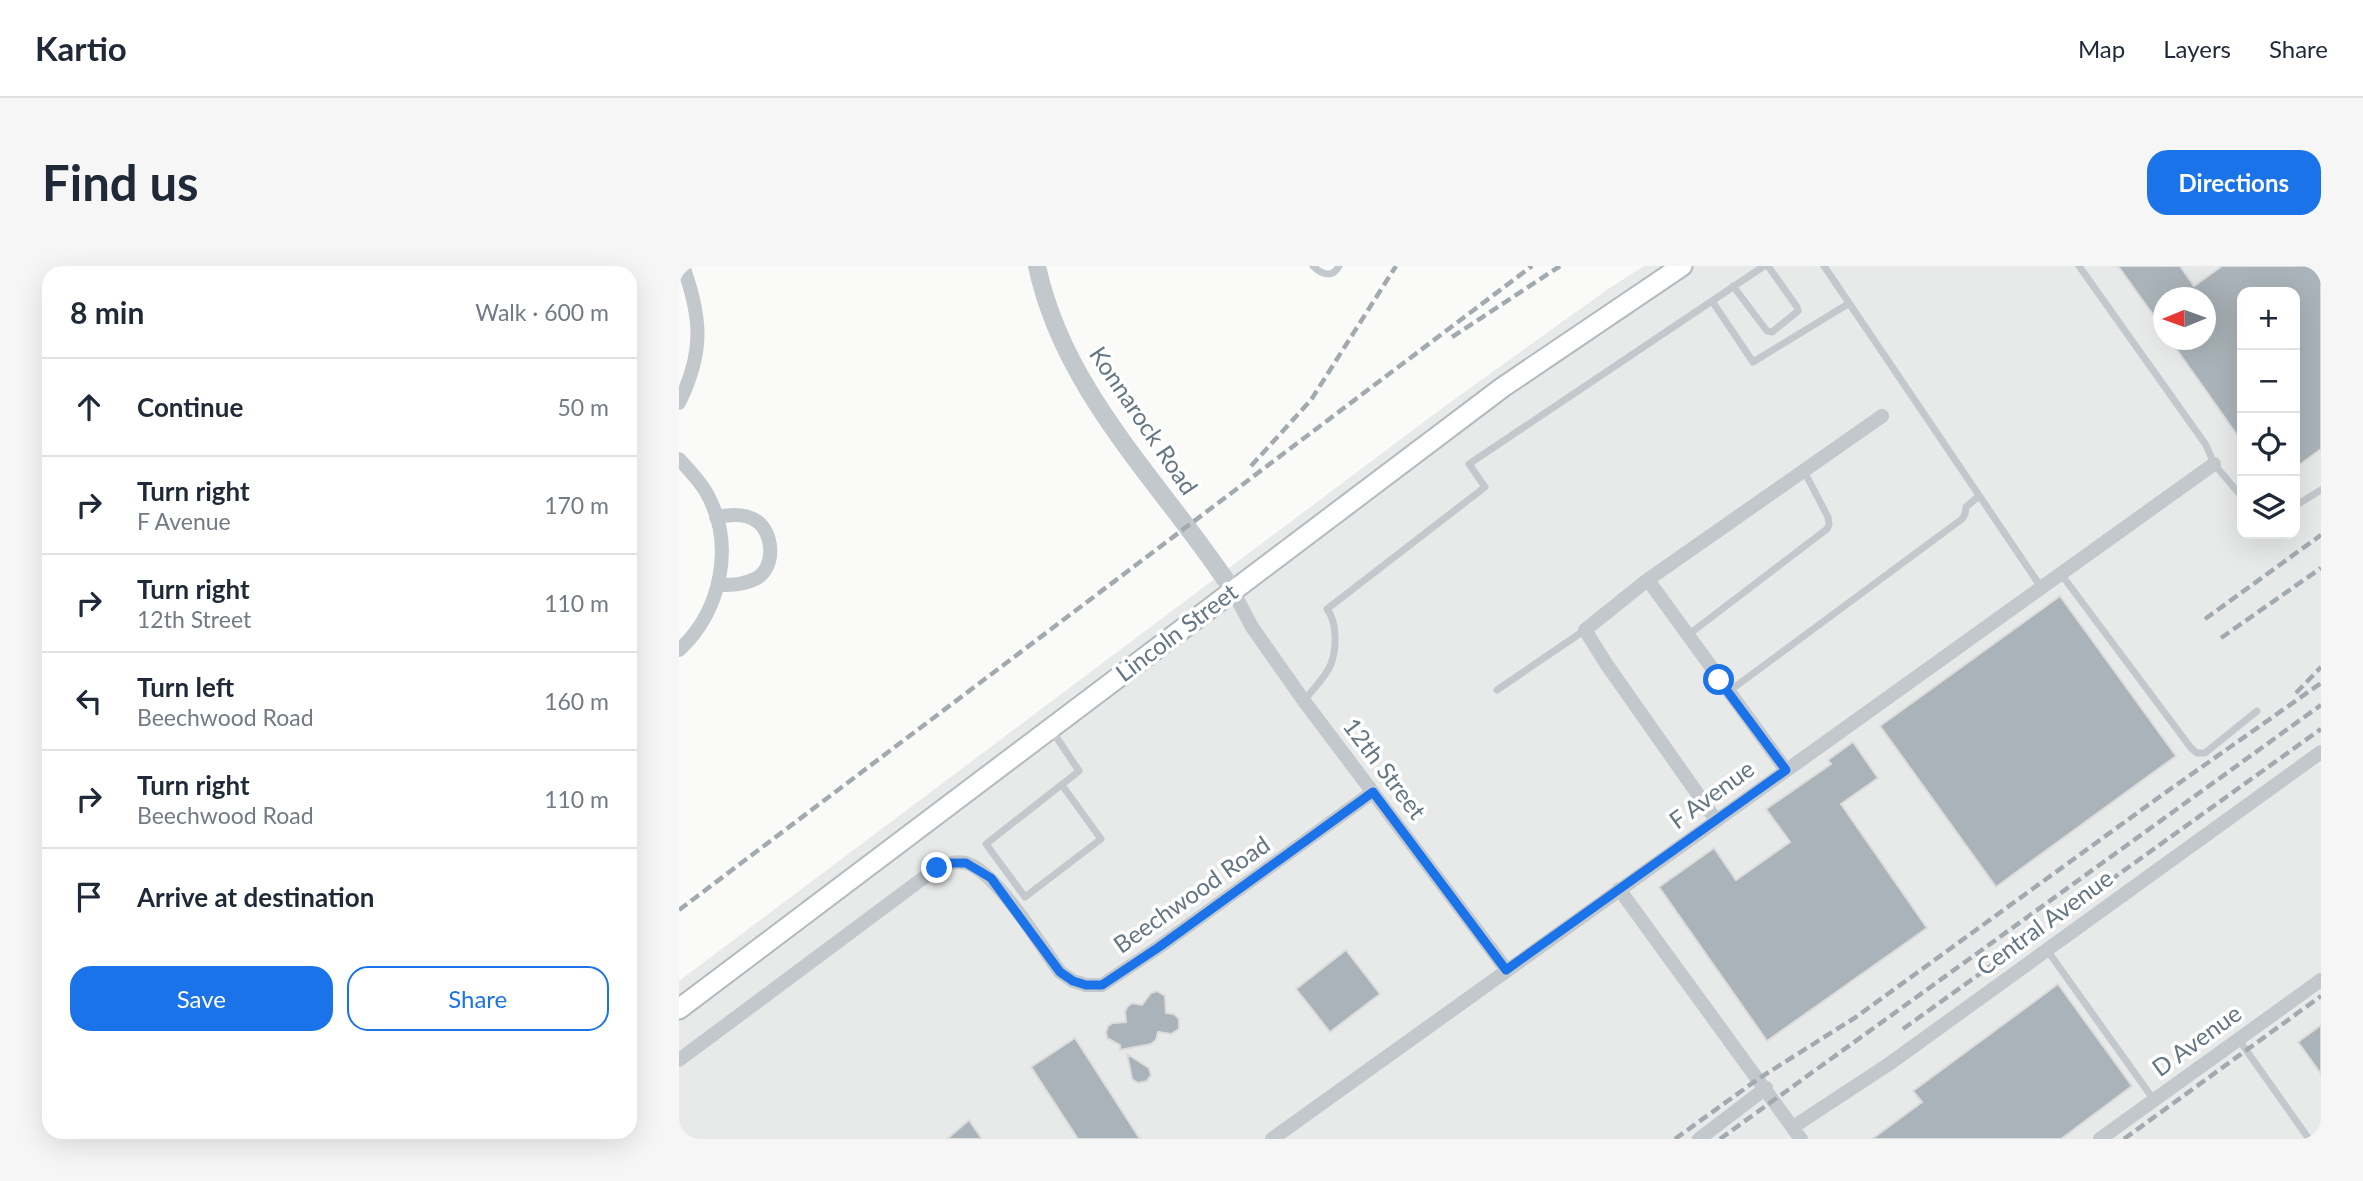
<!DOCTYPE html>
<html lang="en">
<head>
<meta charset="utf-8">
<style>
  body { margin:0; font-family:Lato,sans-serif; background:#f6f6f7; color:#1f2937 }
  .controls { position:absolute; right:21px; top:21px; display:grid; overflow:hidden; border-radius:14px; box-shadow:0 7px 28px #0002 }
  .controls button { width:63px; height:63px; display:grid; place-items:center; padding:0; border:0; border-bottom:2px solid #e0e1e3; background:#fff; color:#1f2937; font:35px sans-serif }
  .compass { position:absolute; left:1474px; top:21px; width:63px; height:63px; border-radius:50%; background:#fff; box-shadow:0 7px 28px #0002; rotate:269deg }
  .stop { position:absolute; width:21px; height:21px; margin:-16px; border:5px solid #1a73e8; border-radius:50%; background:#fff }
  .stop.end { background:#1a73e8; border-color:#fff; box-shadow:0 2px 7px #0008 }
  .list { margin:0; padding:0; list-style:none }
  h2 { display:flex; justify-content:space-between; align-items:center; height:91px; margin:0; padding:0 28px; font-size:30px }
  h2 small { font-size:23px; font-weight:400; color:#747a83 }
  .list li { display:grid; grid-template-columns:46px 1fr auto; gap:21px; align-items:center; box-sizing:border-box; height:98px; padding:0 28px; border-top:2px solid #e0e1e3 }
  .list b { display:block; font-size:26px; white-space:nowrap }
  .list p { margin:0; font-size:23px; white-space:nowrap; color:#747a83 }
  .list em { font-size:23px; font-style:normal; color:#747a83 }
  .actions { display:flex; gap:14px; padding:21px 28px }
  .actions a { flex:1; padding:16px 0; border:2px solid #1a73e8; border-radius:21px; text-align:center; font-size:24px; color:#1a73e8 }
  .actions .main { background:#1a73e8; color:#fff }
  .icon { flex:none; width:38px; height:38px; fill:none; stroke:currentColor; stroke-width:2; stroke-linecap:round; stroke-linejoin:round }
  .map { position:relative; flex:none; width:1642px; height:873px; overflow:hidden; border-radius:21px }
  header { display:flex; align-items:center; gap:42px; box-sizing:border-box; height:98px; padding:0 35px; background:#fff; border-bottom:2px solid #e0e1e3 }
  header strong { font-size:33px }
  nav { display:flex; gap:38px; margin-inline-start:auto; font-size:24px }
  .intro { display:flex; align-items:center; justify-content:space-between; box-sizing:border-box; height:168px; padding:0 42px }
  h1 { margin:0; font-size:49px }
  .button { padding:18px 32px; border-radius:21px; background:#1a73e8; color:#fff; font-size:24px; font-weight:700 }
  main { display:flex; gap:42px; padding:0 42px }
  aside { flex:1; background:#fff; border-radius:21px; box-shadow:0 7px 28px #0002 }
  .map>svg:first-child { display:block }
</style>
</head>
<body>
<header>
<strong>Kartio</strong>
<nav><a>Map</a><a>Layers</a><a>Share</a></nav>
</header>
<div class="intro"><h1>Find us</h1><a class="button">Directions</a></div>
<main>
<aside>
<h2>8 min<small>Walk · 600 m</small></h2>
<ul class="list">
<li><svg class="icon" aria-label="ahead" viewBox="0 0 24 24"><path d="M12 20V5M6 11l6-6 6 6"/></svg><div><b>Continue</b></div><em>50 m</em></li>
<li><svg class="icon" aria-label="right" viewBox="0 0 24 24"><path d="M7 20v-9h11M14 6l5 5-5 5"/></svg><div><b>Turn right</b><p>F Avenue</p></div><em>170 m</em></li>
<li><svg class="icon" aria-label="right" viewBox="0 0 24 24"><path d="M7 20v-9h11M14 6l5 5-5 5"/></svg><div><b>Turn right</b><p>12th Street</p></div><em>110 m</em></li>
<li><svg class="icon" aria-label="left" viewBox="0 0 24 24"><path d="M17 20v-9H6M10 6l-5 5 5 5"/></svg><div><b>Turn left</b><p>Beechwood Road</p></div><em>160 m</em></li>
<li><svg class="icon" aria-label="right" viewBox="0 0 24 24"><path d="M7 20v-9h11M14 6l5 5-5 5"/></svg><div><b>Turn right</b><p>Beechwood Road</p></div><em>110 m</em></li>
<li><svg class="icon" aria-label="arrive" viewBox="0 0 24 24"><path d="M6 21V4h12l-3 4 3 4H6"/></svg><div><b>Arrive at destination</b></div></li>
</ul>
<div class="actions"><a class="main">Save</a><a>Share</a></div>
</aside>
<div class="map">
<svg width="1642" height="873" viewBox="0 0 1642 873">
  <rect width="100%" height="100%" fill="#fafaf8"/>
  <path fill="#e8e9e9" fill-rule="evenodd" d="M965,0H1642V873H0V715L762,143L929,23ZM1563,26H1616V268H1563ZM1484,32H1526V74H1484Z"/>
  <path fill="#aab3b9" stroke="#dcdcda" stroke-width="2" d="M1439,0H1501L1515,20L1543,0H1642V183L1616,202V26H1563V176L1491,74H1527V32H1485V64Z
    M1381,330L1497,490L1317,621L1201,460Z
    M1174,476L1199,512L1162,538L1248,662L1088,775L980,621L1035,582L1057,614L1111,576L1087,543L1152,498L1149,494Z
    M667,684L701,728L651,766L617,723Z
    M1379,718L1453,820L1382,873H1193L1243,836L1234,825Z
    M478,725L486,730L487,747L495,748L500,753V763L492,768L479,766L477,774L472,778L441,784V779L428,772L427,766L429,760L434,757L447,756L446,746L448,741L453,737L463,739L472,727Z
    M1642,759V808L1619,776Z
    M396,772L461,873H399L352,801Z
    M448,788L470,802L472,809L468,815L459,817L453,813Z
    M290,854L303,873H268Z"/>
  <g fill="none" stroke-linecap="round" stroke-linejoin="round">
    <g stroke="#b3babf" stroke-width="23">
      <path id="secondary" d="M0,743L824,121L1003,0"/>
    </g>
    <path stroke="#c3c8cc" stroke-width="7" d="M634,0C643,9 654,12 660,0
      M1145,0L1362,321
      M1400,0L1527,179L1535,198L1563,231
      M1054,20L1088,65L1093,66L1119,45L1118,41L1089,0
      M1033,35L1085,0
      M1616,240L1642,224
      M1382,308L1512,482L1518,487H1526L1578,445
      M1009,369L1148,263L1150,259L1149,251L1125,205
      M818,424L906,364
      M1049,426L1283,253L1286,248L1287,241L1300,230
      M625,435C633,424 647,411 652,398C658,382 658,356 648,343L806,221L790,198L1033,35L1074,96L1169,38
      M372,463L400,505L307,578L346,631L422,573L383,519
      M1368,684L1475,834
      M1560,774L1630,873"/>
    <path stroke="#c3c8cc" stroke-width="14" d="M0,137C25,86 23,53 4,0
      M0,193C10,204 20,214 27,226C57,278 42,346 0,384
      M37,251C50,249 65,247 76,254C95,265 97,301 78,312C65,319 53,319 39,319
      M969,314L1107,504
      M554,325L573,361L625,435L827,703
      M1037,554L928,399L906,364L967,315L1203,150
      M940,623L1122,873
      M0,794L243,613C255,604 270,593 287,597C317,605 362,680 381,706L394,715L407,719H423L480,681L694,526
      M1114,861L1210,798L1642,486
      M593,873L1535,198
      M1020,873L1087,822
      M1421,873L1642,714"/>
    <path stroke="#c3c8cc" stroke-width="18" d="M358,0C385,128 485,219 554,325"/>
    <use href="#secondary" stroke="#fff" stroke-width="19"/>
    <path stroke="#a2aab0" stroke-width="4.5" stroke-dasharray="10 5" stroke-linecap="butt" d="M773,71L881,0
      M572,200L632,134L717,0
      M1526,353L1642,269
      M1542,372L1642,302
      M1617,427L1642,401
      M0,644L853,0
      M1224,763L1642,463
      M996,873L1079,813L1177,751L1483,529L1642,417
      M1041,873L1642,439
      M1445,873L1642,730"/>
  </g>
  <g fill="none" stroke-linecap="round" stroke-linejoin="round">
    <path stroke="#1a73e8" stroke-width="9" d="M258,602L270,597H287L312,612L381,706L394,715L407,719H423L480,681L694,526L827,704L1107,504L1040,414"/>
  </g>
  <g text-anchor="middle" stroke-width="7" stroke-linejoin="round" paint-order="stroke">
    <g font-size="24" fill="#657683" stroke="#fff">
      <text transform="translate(464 155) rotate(56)" y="8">Konnarock Road</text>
      <text transform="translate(498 367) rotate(-37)" y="8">Lincoln Street</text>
      <text transform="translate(705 503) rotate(53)" y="8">12th Street</text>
      <text transform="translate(1033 529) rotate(-36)" y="8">F Avenue</text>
      <text transform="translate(513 629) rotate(-35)" y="8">Beechwood Road</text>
      <text transform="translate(1366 657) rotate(-36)" y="8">Central Avenue</text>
      <text transform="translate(1518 775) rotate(-36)" y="8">D Avenue</text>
    </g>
  </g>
</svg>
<div class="controls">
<button>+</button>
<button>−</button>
<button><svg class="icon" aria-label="locate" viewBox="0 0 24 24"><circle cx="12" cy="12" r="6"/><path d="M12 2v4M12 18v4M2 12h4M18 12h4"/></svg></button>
<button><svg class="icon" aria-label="layers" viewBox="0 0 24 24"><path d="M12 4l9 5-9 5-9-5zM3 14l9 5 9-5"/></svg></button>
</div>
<svg class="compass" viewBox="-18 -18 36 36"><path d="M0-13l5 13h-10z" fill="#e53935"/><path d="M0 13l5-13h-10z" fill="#747a83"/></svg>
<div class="stop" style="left:1040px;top:414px"></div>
<div class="stop end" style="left:258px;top:602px"></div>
</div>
</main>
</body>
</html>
